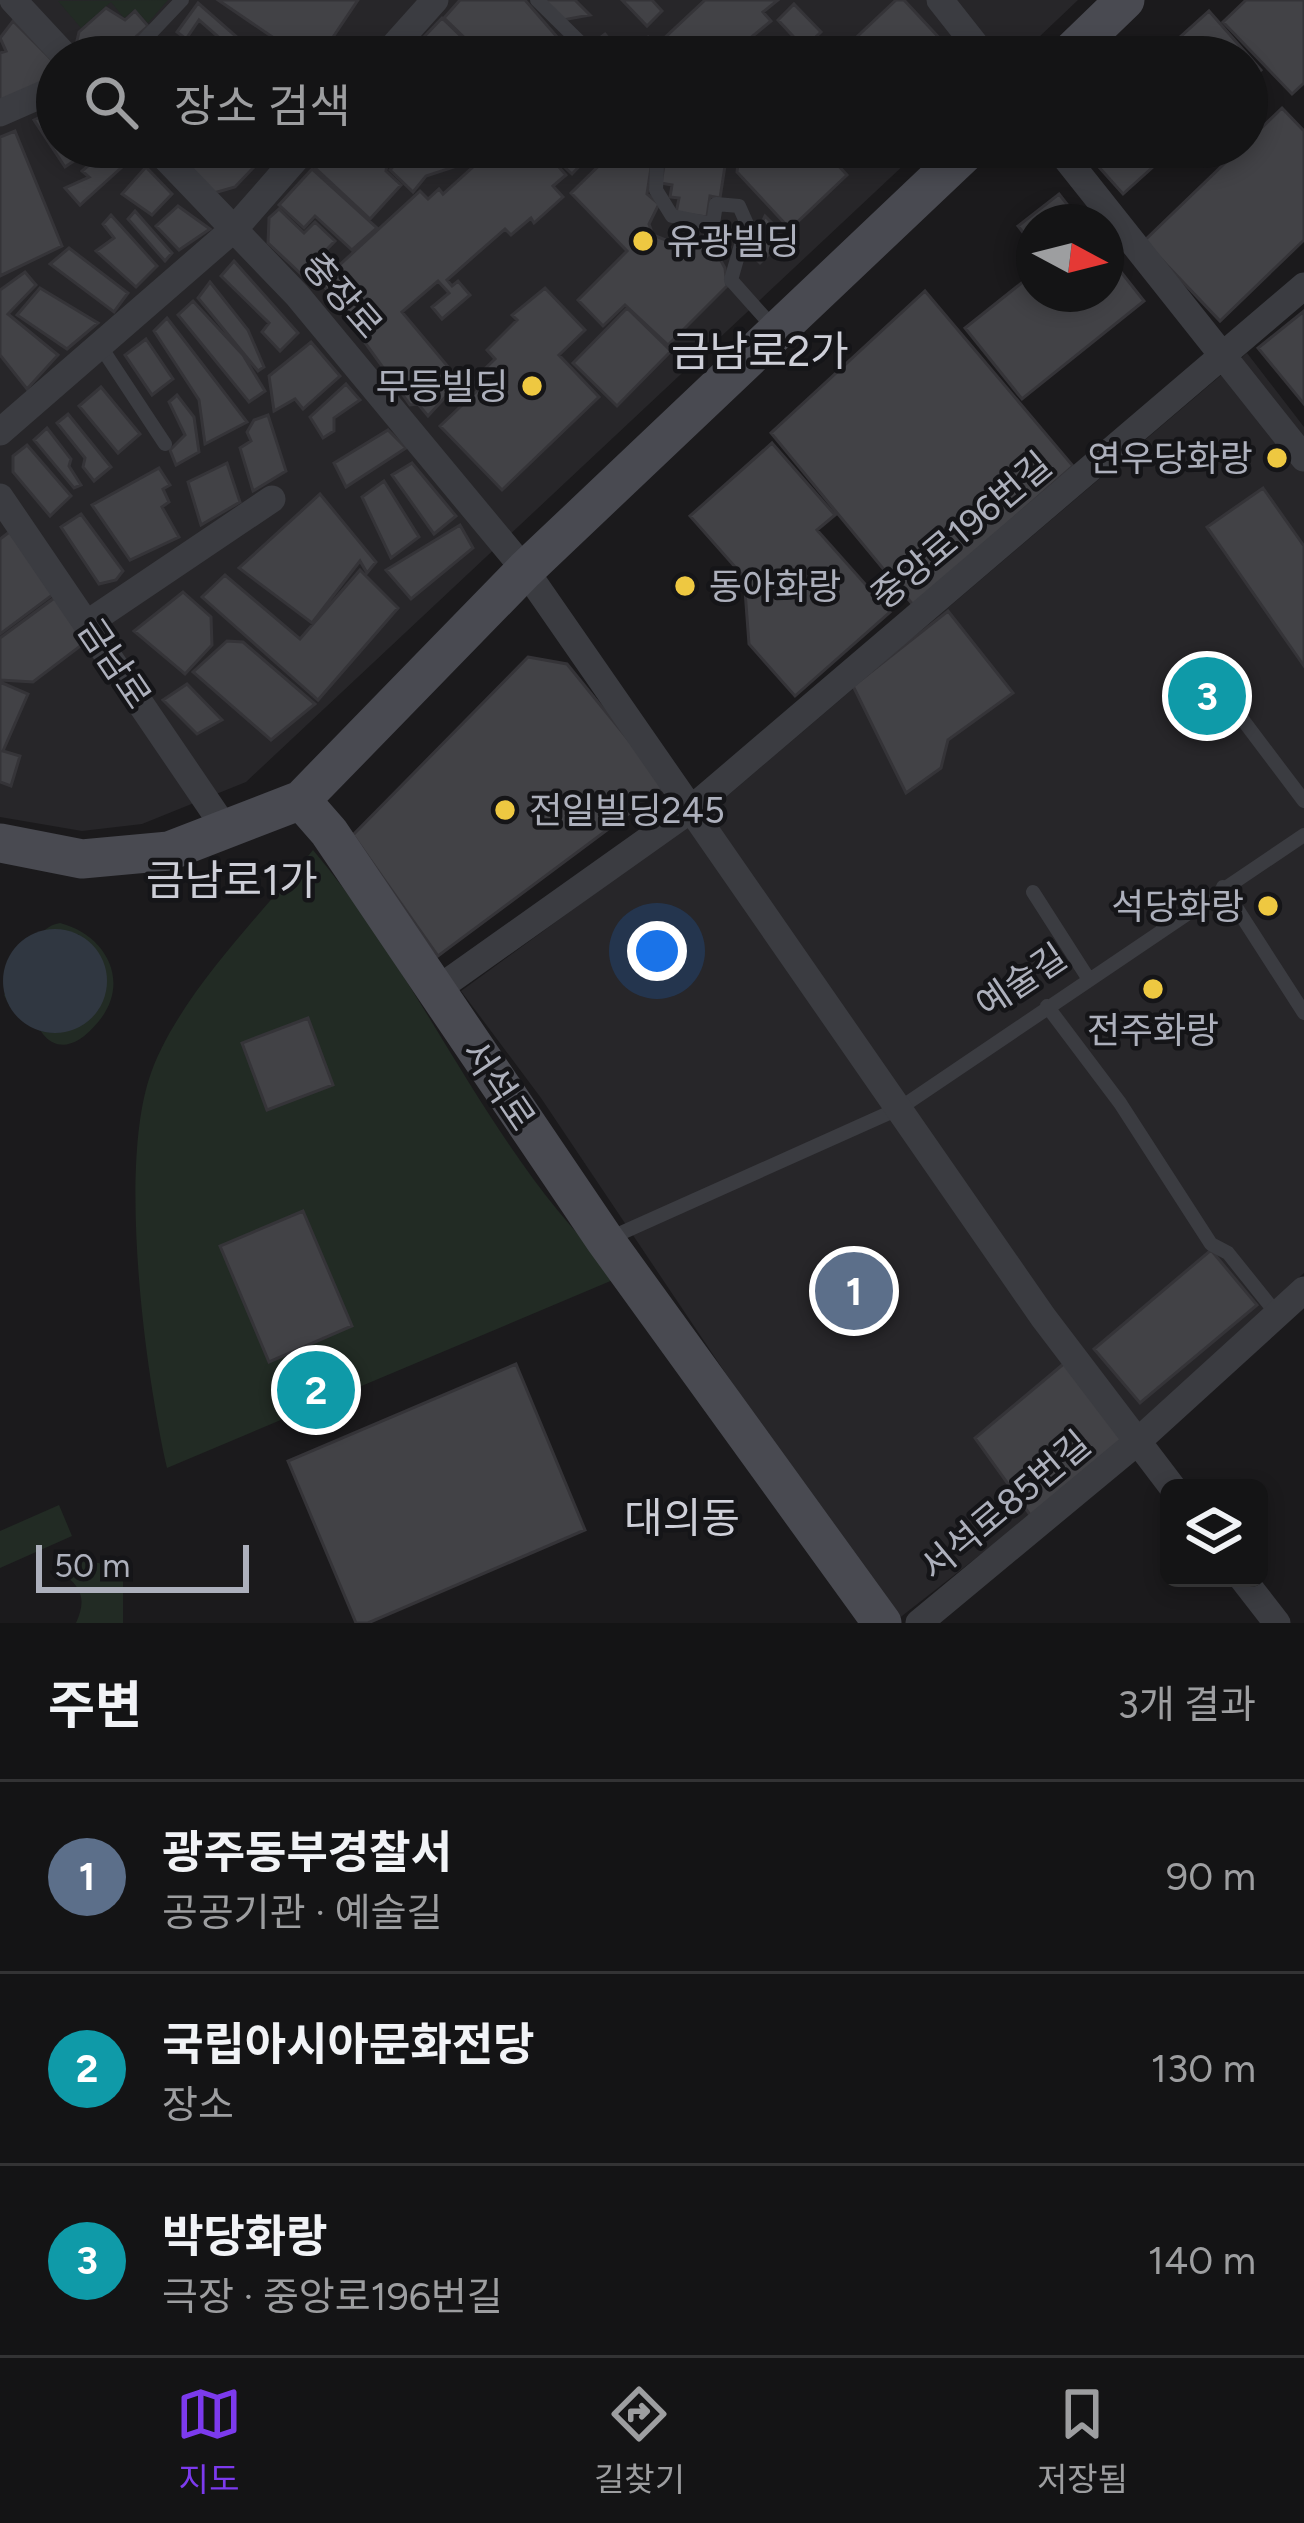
<!DOCTYPE html>
<html lang="ko">
<head>
<meta charset="utf-8">
<style>
  body { margin:0; font-family:Figtree,"Noto Sans KR",sans-serif; background:#1d1d1e; color:#f1f3f6 }
  .controls { position:absolute; right:36px; bottom:36px; display:grid; overflow:hidden; border-radius:18px; box-shadow:0 6px 18px #0003 }
  .controls button { width:108px; height:108px; display:grid; place-items:center; padding:0; border:0; border-bottom:3px solid #333334; background:#141415; color:#f1f3f6; font:60px sans-serif }
  .compass { position:absolute; left:1016px; top:204px; width:108px; height:108px; border-radius:50%; background:#141415; box-shadow:0 6px 18px #0003; rotate:97deg }
  .scale { position:absolute; left:36px; bottom:30px; width:213px; box-sizing:border-box; padding-left:12px; border:6px solid #adb0bc; border-top:0; font-size:33px; line-height:42px; white-space:nowrap; color:#adb0bc; -webkit-text-stroke:9px #151518; paint-order:stroke }
  .you { position:absolute; left:657px; top:951px; width:42px; height:42px; margin:-30px; border:9px solid #fff; border-radius:50%; background:#1a73e8; box-shadow:0 0 0 18px #1a73e833 }
  .badge { display:grid; place-items:center; width:78px; height:78px; border-radius:50%; background:#7c3aed; color:#fff; font-size:39px; font-weight:700 }
  .pin { position:absolute; translate:-50% -50%; border:6px solid #fff; box-shadow:0 3px 12px #0006 }
  .list { margin:0; padding:0; list-style:none }
  h2 { display:flex; justify-content:space-between; align-items:center; height:156px; margin:0; padding:0 48px; font-size:51px }
  h2 small { font-size:39px; font-weight:400; color:#9d9ea0 }
  .list li { display:grid; grid-template-columns:78px 1fr auto; gap:36px; align-items:center; box-sizing:border-box; height:192px; padding:0 48px; border-top:3px solid #333334 }
  .list b { display:block; font-size:45px; white-space:nowrap }
  .list p { margin:0; font-size:39px; white-space:nowrap; color:#9d9ea0 }
  .list em { font-size:39px; font-style:normal; color:#9d9ea0 }
  .icon { flex:none; width:66px; height:66px; fill:none; stroke:currentColor; stroke-width:2; stroke-linecap:round; stroke-linejoin:round }
  .map { position:relative; flex:none; width:1304px; height:1623px; overflow:hidden }
  .search { position:absolute; background:#141415; box-shadow:0 6px 18px #0003; left:36px; right:36px; top:36px; height:132px; display:flex; align-items:center; gap:30px; box-sizing:border-box; padding:0 42px; border-radius:66px; color:#9d9ea0; font-size:45px }
  .sheet { height:732px; background:#141415 }
  nav { display:flex; justify-content:space-around; align-items:center; box-sizing:border-box; height:168px; border-top:3px solid #333334; background:#141415; font-size:33px; color:#9d9ea0 }
  nav a { display:grid; justify-items:center; gap:6px }
  nav .on { color:#7c3aed }
  .map>svg:first-child { display:block }
</style>
</head>
<body>
<div class="map">
<svg width="1304" height="1623" viewBox="0 0 1304 1623">
  <rect width="100%" height="100%" fill="#1b1a1c"/>
  <path fill="#272629" d="M0,0H1078L1018,57H57V147H923L246,782L142,824L82,831L0,817Z
    M1247,353L1304,427V1273L1128,1439L893,1623L541,1098L461,991L720,802Z"/>
  <path fill="#222b24" fill-rule="evenodd" d="M168,0L148,23L135,9L124,18L111,2L81,28L58,1Z
    M313,850C427,984 491,1159 620,1277L167,1468C145,1371 119,1173 149,1079C174,1000 261,915 313,850Z
    M60,923C104,934 132,980 99,1021C29,1107 0,932 60,923ZM78,934L101,958L99,1009C68,1045 24,1039 4,995Z
    M59,1505L72,1536L0,1568V1531Z
    M77,1561L99,1563L123,1580V1623H76C85,1603 84,1590 66,1576L67,1567Z"/>
  <path fill="#303741" d="M3 981a52 52 0 1 1 104 0a52 52 0 1 1-104 0Z"/>
  <path fill="#424246" stroke="#353438" stroke-width="3" d="M218,0H358L323,52L302,38L293,51Z
    M460,0H525L558,38L540,57L531,50L524,57H468L463,53L471,44L444,18Z
    M544,0H575L590,15L563,20Z
    M622,0H652L662,11L647,26Z
    M705,0H778L763,12L771,21L736,50L728,40L708,57H667L657,45Z
    M896,0H904L957,57H853L845,48Z
    M1246,0H1304V83L1292,94L1223,22Z
    M198,3L238,38L232,49L199,20L186,39L177,32Z
    M794,4L821,32L804,48L778,20Z
    M106,8L125,20L135,11L148,26L113,57H82L75,49L79,32Z
    M1209,11L1261,70L1247,82V57H1158Z
    M442,18L468,43L459,52L464,57H439L421,40Z
    M13,21L53,61L45,83L0,103V53L6,51L0,38Z
    M605,34L622,56L648,37L662,57H603L593,43Z
    M771,38L789,57H750Z
    M1282,108L1304,131V240L1220,321L1144,241Z
    M57,109V147H95L65,167L34,120Z
    M15,131L62,246L0,276V137Z
    M110,147H121L132,158L80,205L65,188L89,177L82,171Z
    M165,147H273L235,187L214,193Z
    M329,147H376L388,158L386,171L401,185L370,219L312,165Z
    M381,147H439L460,165L426,176L413,192L390,170L397,162Z
    M495,147H528L538,157L545,151L566,175L553,186L563,197L534,223L531,218L511,235L505,229L447,280L452,286L458,281L470,295L442,319L432,307L449,293L438,281L402,312L460,381L428,416L418,404L410,405L321,282L420,191L428,199L439,189L443,194Z
    M570,147H583L591,154L572,174L558,161Z
    M618,147H629L651,168L647,194L659,204L649,224L653,235L691,250L706,234L725,268L727,286L668,345L625,305L603,326L578,300L627,251L571,193Z
    M681,147H728L720,198L710,196L707,217L676,213L679,198L670,197L672,185L661,183L665,160Z
    M740,147H821L847,175L790,229L737,172Z
    M1081,147H1175L1123,194Z
    M146,167L172,194L152,215L122,194Z
    M312,169L377,228L352,250L315,216L304,228L279,205Z
    M1059,194L1081,222H1034V247L1018,226Z
    M178,206L210,229L179,250L156,226Z
    M279,209L304,233L315,222L335,241L302,275L268,243L269,218Z
    M135,211L172,253L165,261L128,219Z
    M111,215L157,266L136,287L96,251L114,238L103,224Z
    M765,216L786,237L760,263L748,251Z
    M69,248L128,293L114,312L50,264Z
    M1106,253L1144,301L1022,399L965,328L1034,273V294H1106Z
    M234,261L298,333L280,351L262,332L269,323L221,276Z
    M25,272L36,285L8,314L58,355L27,389L0,355V290Z
    M210,282L248,330L264,367L258,371L198,298Z
    M40,288L98,323L67,349L17,315Z
    M545,288L585,330L559,355L599,397L502,490L440,426L478,390L471,382L495,359L487,350L517,320L512,315Z
    M925,291L1073,466L914,606L771,433Z
    M193,301L243,355L265,391L249,402L178,315Z
    M627,308L671,351L617,406L573,363Z
    M1304,311V404L1258,348Z
    M167,318L247,422L205,444L199,400L154,331Z
    M146,339L173,379L152,395L125,355Z
    M311,342L340,376L303,409L295,399L274,411L269,376Z
    M346,384L360,400L334,418V431L323,438L310,417Z
    M101,387L140,434L118,453L79,406Z
    M177,395L194,417L199,452L176,465L170,450L185,435L169,402Z
    M68,414L111,467L94,481L83,467L85,458L57,423Z
    M268,415L286,471L253,491L240,448L251,441L247,432L254,420Z
    M47,428L71,459L69,466L81,485L74,488L34,440Z
    M388,430L406,448L346,487L334,463Z
    M772,443L835,515L817,530L890,612L795,696L749,644L744,577L690,516Z
    M27,445L71,496L50,516L13,472V456Z
    M227,463L240,502L201,525L188,482Z
    M412,463L456,516L434,534L392,475Z
    M159,468L170,485L163,489L169,502L162,507L179,537L130,560L92,505Z
    M384,481L419,537L391,558L362,497Z
    M1263,488L1304,546V666L1207,527Z
    M320,494L376,562L367,573L360,561L312,623L239,568Z
    M81,514L123,571L116,580L99,584L61,527Z
    M460,525L473,548L411,599L386,570Z
    M12,530L55,593L0,634V539Z
    M360,570L398,608L318,700L202,597L225,575L300,639Z
    M183,592L211,617L212,645L185,674L134,631Z
    M57,596L87,641L33,682L0,680V638Z
    M948,611L1013,693L948,740L941,768L906,793L853,686Z
    M227,641L243,642L315,704L271,740L193,672Z
    M528,657L567,664L666,786L438,956L353,835Z
    M0,682L28,694L3,751L20,756L11,786L0,782Z
    M187,684L222,720L197,734L163,700Z
    M308,1018L333,1085L267,1110L242,1043Z
    M303,1211L352,1326L269,1362L220,1246Z
    M1211,1250L1257,1305L1140,1403L1094,1349Z
    M1067,1361L1128,1439L1031,1516L975,1438Z
    M516,1364L585,1530L368,1623H356L288,1461Z"/>
  <g fill="none" stroke-linecap="round" stroke-linejoin="round">
    <path stroke="#3b3c41" stroke-width="14" d="M537,0L595,57
      M128,57L182,0
      M639,147L657,165L656,190L672,216L713,224L716,204L739,206L747,224L731,280L773,327
      M99,344L165,444
      M1209,675L1304,801
      M1223,887L1304,1013
      M1033,892L1088,978
      M1047,1006L1120,1103L1211,1244L1228,1253L1276,1313
      M610,1238L900,1108L1304,835"/>
    <path stroke="#3b3c41" stroke-width="27" d="M13,0L66,57
      M940,0L985,57
      M384,57L435,0
      M0,113L57,88
      M155,147L297,295L525,570L1043,1317L1173,1488
      M1057,147L1304,458
      M0,432L236,227L306,147
      M0,497L227,831
      M88,623L272,499
      M435,991L690,810L1304,286
      M1242,1578L1277,1623
      M919,1623L1137,1442L1304,1290"/>
    <path stroke="#494a51" stroke-width="39" d="M1066,57L1125,0
      M301,800L329,832L605,1240L882,1623
      M0,843L82,859L169,851L301,800L525,570L971,147"/>
  </g>
  <g fill="#eec841" stroke="#151518" stroke-width="4.5">
    <circle cx="643" cy="241" r="12"/>
    <circle cx="532" cy="386" r="12"/>
    <circle cx="1277" cy="458" r="12"/>
    <circle cx="685" cy="586" r="12"/>
    <circle cx="505" cy="810" r="12"/>
    <circle cx="1268" cy="906" r="12"/>
    <circle cx="1153" cy="989" r="12"/>
  </g>
  <g text-anchor="middle" stroke-width="9" stroke-linejoin="round" paint-order="stroke">
    <g font-size="36" fill="#adb0bc" stroke="#151518" text-anchor="start">
      <text x="667" y="254">유광빌딩</text>
      <text x="508" y="399" text-anchor="end">무등빌딩</text>
      <text x="1253" y="471" text-anchor="end">연우당화랑</text>
      <text x="709" y="599">동아화랑</text>
      <text x="529" y="823">전일빌딩245</text>
      <text x="1244" y="919" text-anchor="end">석당화랑</text>
      <text x="1153" y="1043" text-anchor="middle">전주화랑</text>
    </g>
    <g font-size="36" fill="#adb0bc" stroke="#151518">
      <text transform="translate(343 295) rotate(49)" y="13">충장로</text>
      <text transform="translate(961 530) rotate(-40)" y="13">중앙로196번길</text>
      <text transform="translate(115 663) rotate(56)" y="13">금남로</text>
      <text transform="translate(1021 980) rotate(-34)" y="13">예술길</text>
      <text transform="translate(499 1085) rotate(56)" y="13">서석로</text>
      <text transform="translate(1005 1505) rotate(-40)" y="13">서석로85번길</text>
    </g>
    <g font-size="42" fill="#cecfd8" stroke="#151518">
      <text x="760" y="366">금남로2가</text>
      <text x="232" y="895">금남로1가</text>
      <text x="682" y="1533">대의동</text>
    </g>
  </g>
</svg>
<div class="controls">
<button><svg class="icon" aria-label="layers" viewBox="0 0 24 24"><path d="M12 4l9 5-9 5-9-5zM3 14l9 5 9-5"/></svg></button>
</div>
<svg class="compass" viewBox="-18 -18 36 36"><path d="M0-13l5 13h-10z" fill="#e53935"/><path d="M0 13l5-13h-10z" fill="#9d9ea0"/></svg>
<div class="scale">50 m</div>
<div class="you"></div>
<div class="pin badge" style="left:854px;top:1291px;background:#5c6f8a">1</div>
<div class="pin badge" style="left:316px;top:1390px;background:#0f9aa8">2</div>
<div class="pin badge" style="left:1207px;top:696px;background:#0f9aa8">3</div>
<div class="search"><svg class="icon" aria-label="search" viewBox="0 0 24 24"><circle cx="10" cy="10" r="6"/><path d="M15 15l6 6"/></svg>장소 검색</div>
</div>
<section class="sheet">
<h2>주변<small>3개 결과</small></h2>
<ul class="list">
<li><span class="badge" style="background:#5c6f8a">1</span><div><b>광주동부경찰서</b><p>공공기관 · 예술길</p></div><em>90 m</em></li>
<li><span class="badge" style="background:#0f9aa8">2</span><div><b>국립아시아문화전당</b><p>장소</p></div><em>130 m</em></li>
<li><span class="badge" style="background:#0f9aa8">3</span><div><b>박당화랑</b><p>극장 · 중앙로196번길</p></div><em>140 m</em></li>
</ul>
</section>
<nav>
<a class="on"><svg class="icon" aria-label="map" viewBox="0 0 24 24"><path d="M3 6l6-2 6 2 6-2v14l-6 2-6-2-6 2zM9 4v14M15 6v14"/></svg>지도</a>
<a><svg class="icon" aria-label="directions" viewBox="0 0 24 24"><path d="M12 3l9 9-9 9-9-9zM9 14v-3h6M13 9l2 2-2 2"/></svg>길찾기</a>
<a><svg class="icon" aria-label="saved" viewBox="0 0 24 24"><path d="M7 4h10v16l-5-4-5 4z"/></svg>저장됨</a>
</nav>
</body>
</html>
